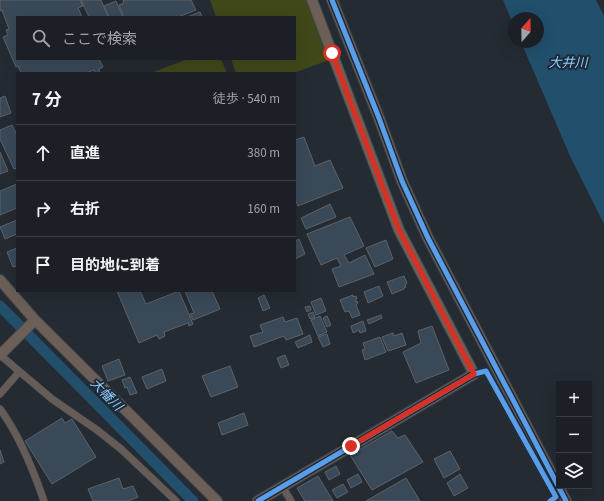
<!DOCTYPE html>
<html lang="ja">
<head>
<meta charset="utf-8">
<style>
  body { margin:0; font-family:"Source Sans 3","Noto Sans JP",sans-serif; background:#292d32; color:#f1f3f6 }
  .controls { position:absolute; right:12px; bottom:12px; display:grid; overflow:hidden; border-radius:0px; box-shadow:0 4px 16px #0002 }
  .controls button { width:36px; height:36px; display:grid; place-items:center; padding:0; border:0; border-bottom:1px solid #3a3e43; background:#1c2026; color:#f1f3f6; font:20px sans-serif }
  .compass { position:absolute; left:508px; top:12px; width:36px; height:36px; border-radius:50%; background:#1c2026; box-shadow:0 4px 16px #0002; rotate:20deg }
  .stop { position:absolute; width:12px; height:12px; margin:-9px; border:3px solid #d93025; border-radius:50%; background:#fff }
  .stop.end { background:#d93025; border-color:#fff; box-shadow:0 1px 4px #0008 }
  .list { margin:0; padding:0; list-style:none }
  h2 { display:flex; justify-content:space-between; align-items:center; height:52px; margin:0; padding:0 16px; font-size:17px }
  h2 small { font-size:13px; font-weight:400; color:#a0a3a7 }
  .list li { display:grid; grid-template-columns:26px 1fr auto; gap:12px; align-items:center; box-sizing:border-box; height:56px; padding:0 16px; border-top:1px solid #3a3e43 }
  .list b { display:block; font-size:15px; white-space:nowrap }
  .list em { font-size:13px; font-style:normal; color:#a0a3a7 }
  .icon { flex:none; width:22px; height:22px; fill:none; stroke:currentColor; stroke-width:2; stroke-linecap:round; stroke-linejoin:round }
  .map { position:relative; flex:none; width:604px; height:501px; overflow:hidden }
  .search { position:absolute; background:#1c2026; box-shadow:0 4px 16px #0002; left:16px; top:16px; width:280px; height:44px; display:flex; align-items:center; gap:10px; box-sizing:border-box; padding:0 14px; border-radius:0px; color:#a0a3a7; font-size:15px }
  .panel { position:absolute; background:#1c2026; box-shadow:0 4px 16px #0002; left:16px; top:72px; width:280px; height:220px; border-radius:0px }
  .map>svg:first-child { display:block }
</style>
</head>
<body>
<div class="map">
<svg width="604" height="501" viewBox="0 0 604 501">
  <rect width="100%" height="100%" fill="#252b32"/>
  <path fill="#40481a" d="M210,0H306L329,60L294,73H236L231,59H295V17H216Z
    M188,59H221L227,73H151Z"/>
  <path fill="#214f6c" d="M503,0H596L604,16V224L570,156L521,42H538V18H514V26Z"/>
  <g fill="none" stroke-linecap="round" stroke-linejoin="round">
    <path stroke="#214f6c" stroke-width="2" d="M0,308L2,309"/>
    <path stroke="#214f6c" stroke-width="11" d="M0,306L193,501"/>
  </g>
  <path fill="#3a4958" stroke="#5d6268" d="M0,0H80L83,6L78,8L82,17H17V59H99L103,67L99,69L100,73H95L94,70L86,73H21L18,66L16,67L3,37L8,35L6,30L9,29L2,10L0,11Z
    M81,0H101L108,17H89Z
    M123,0H191L196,10L178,17H124L119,5L124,3Z
    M116,1L123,17H109L104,6Z
    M200,12L202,17H187Z
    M5,96L11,113L0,117V98Z
    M12,125L17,135V168L14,169L0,139V130Z
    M304,137L315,166L330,160L343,188L298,206L295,199V140Z
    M0,152L8,171L0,174Z
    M17,184V208L0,215V191Z
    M330,204L336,217L306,229L301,218Z
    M350,217L364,246L344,255L349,263L365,255L374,274L339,287L332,269L341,266L337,258L321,265L307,234Z
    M17,220V234L5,239L0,227Z
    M299,239L305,254L295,259V241Z
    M386,240L393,259L375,267L366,248Z
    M17,248V266L13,267L7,252Z
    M404,276L407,283L405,285L406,287L404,288V289L392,294L387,282Z
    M379,286L383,296L368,303L364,292Z
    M117,291H140L146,304L179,291L193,324L189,326L188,323L164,332L165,336L159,339L157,335L139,343Z
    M185,291H212L220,309L193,320L190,314L194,313Z
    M264,295L270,308L263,311L258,298Z
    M353,295V297L356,296L357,299L355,300L356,302L357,301L358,303L356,305L360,315L352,318L349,311L345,312L340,300Z
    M321,298L326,311L316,315L311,302Z
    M310,306L311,310L307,312L305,307Z
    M313,312L315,317L310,319L308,314Z
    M381,315L382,318L369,324L367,320Z
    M320,316L327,332L318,336L311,320Z
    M327,316L331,325L327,327L323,318Z
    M283,317L285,322L297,318L303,334L286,340L284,336L254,347L250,336L263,332L260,325Z
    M363,321L366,331L360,333L359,330L353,333L351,326Z
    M432,326L449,370L416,383L403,352L421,343L418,331Z
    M393,333L394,336L402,333L406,345L388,351L382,337Z
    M327,334L330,344L323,347L318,337Z
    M310,335L312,342L298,348L295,342Z
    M380,337L386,352L365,360L362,350L365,349L363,343Z
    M285,355L289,365L281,368L277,358Z
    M119,359L125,375L108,381L102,366Z
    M230,366L238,387L211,397L202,376Z
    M162,369L166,381L147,389L142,377Z
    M130,377L137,393L130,395L127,387L125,388L122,380Z
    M244,413L248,425L222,435L218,423Z
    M62,418L65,423L72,419L96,457L52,484L25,441Z
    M392,431L398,438L405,435L423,462L372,490L350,455Z
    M0,450L4,462L0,464Z
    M450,451L460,469L444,478L434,459Z
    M336,466L340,474L329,480L325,472Z
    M358,474L362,482L351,488L347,480Z
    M460,474L468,488L454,496L447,483Z
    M318,476L333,501H305L297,488Z
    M119,478L123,489L133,486L138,497L128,501H93L88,489Z
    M406,478L420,501H366Z
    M343,484L348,492L337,498L332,490Z"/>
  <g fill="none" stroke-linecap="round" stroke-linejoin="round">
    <g stroke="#41464d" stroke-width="8">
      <path id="street" d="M0,355L52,399L97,430L121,449L176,501
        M474,374L486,371L556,497L550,501
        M0,394L19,372
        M0,409C20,436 33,469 44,501
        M282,486L291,501"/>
    </g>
    <g stroke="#41464d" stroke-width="12">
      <path id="secondary" d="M332,0L379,118L402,181L428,238L566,501
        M0,280L35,320L217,501
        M0,355L35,320
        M258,501L474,374L399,230L312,0"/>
    </g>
    <use href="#street" stroke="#655c57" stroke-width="7"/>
    <use href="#secondary" stroke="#6b5f57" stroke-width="10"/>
    <g stroke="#1f2a38" stroke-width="8">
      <path id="cycleway" d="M332,0L379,118L402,181L428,238L566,501
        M258,501L474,374L486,371L556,497L550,501"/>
    </g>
    <use href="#cycleway" stroke="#5a9eea" stroke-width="5"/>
  </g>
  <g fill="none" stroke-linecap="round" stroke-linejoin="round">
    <path stroke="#d93025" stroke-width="5" d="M332,53L399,230L474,374L351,446"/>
  </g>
  <g text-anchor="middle" stroke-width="4" stroke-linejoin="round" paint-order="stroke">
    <g font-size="13" font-style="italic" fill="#8bcdfa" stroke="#1f2a38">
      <text x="568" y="67">大井川</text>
      <text transform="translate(107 394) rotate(45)" y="5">大幡川</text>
    </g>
  </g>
</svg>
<div class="controls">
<button>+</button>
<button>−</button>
<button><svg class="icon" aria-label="layers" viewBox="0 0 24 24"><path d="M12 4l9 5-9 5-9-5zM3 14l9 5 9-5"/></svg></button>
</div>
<svg class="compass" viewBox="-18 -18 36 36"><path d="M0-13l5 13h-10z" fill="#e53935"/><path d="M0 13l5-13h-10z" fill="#a0a3a7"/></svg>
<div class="stop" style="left:332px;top:53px"></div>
<div class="stop end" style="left:351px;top:446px"></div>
<div class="search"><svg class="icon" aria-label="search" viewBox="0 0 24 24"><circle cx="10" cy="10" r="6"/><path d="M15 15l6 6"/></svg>ここで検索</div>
<section class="panel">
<h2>7 分<small>徒歩 · 540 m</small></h2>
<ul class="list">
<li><svg class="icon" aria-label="ahead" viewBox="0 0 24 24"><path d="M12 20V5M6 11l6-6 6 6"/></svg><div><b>直進</b></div><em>380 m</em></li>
<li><svg class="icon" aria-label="right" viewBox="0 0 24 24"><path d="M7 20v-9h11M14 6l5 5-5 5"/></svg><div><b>右折</b></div><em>160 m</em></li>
<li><svg class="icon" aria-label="arrive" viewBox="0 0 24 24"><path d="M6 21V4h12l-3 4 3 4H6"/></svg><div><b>目的地に到着</b></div></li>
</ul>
</section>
</div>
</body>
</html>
